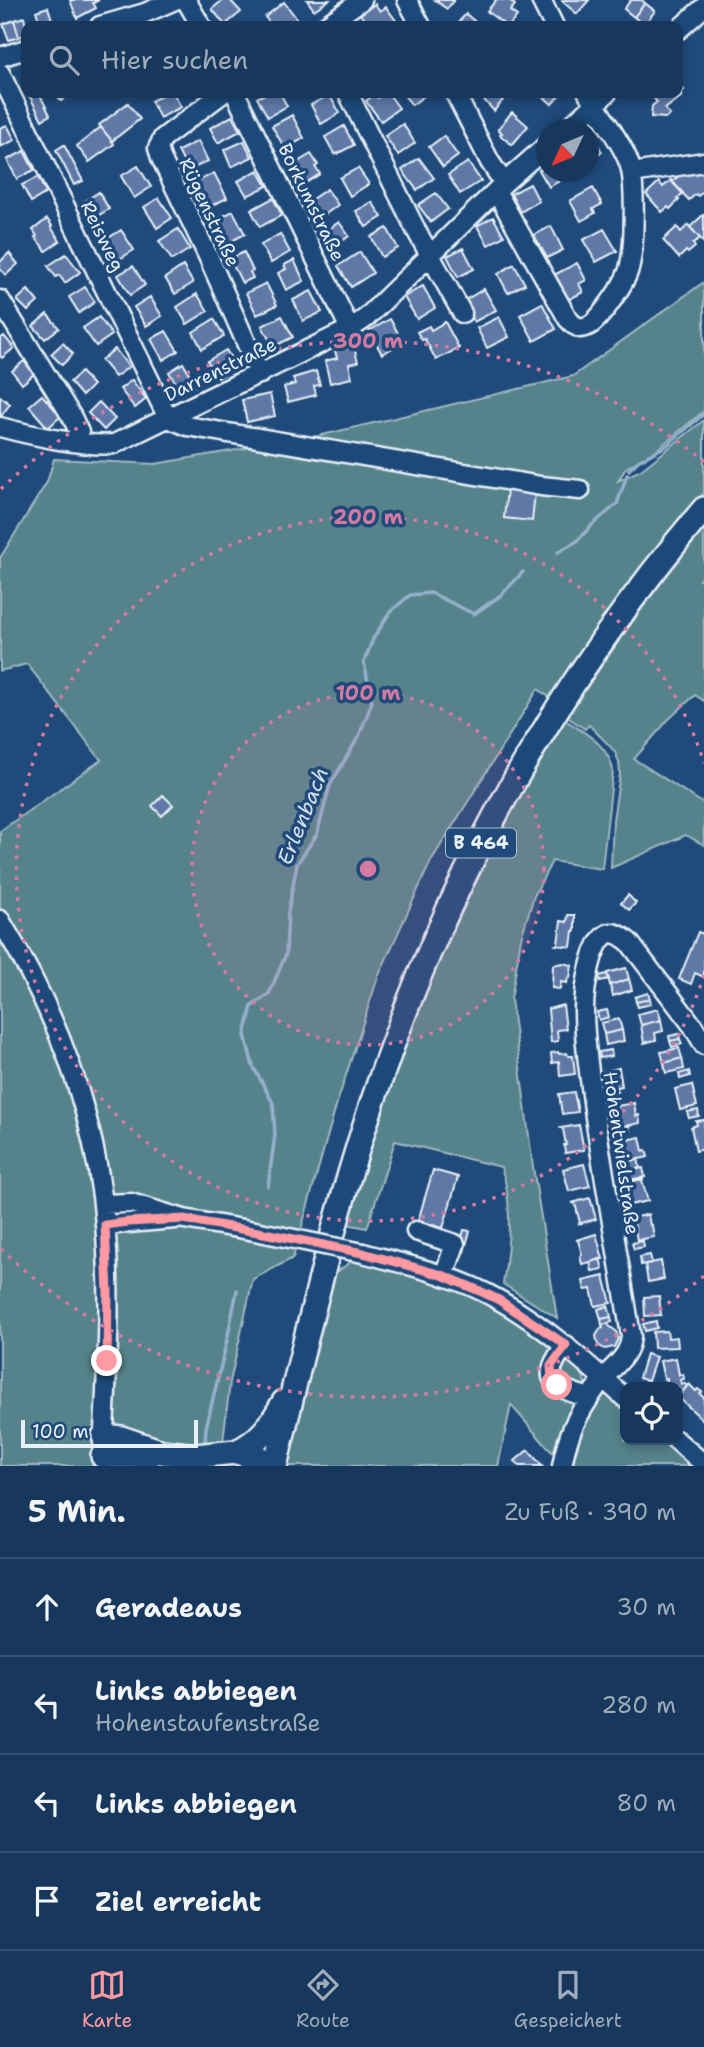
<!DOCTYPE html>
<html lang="de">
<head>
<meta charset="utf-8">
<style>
  body { margin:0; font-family:"Shantell Sans",sans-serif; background:#244365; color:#f1f3f6 }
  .controls { position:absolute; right:21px; bottom:21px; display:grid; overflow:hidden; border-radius:14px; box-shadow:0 4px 10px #0003 }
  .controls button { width:63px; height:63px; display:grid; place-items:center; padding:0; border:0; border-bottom:2px solid #365272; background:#17385c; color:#f1f3f6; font:35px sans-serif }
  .compass { position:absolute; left:536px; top:119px; width:63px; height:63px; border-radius:50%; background:#17385c; box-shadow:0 4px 10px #0003; rotate:226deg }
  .scale { position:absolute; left:21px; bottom:18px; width:177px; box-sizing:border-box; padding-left:7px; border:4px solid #e8f1f8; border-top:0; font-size:19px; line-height:24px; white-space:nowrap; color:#e8f1f8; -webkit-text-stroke:5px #1f4a7a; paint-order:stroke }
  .stop { position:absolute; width:21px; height:21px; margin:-16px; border:5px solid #ff9aa2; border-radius:50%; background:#fff }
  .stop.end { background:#ff9aa2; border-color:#fff; box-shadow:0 2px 7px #0008 }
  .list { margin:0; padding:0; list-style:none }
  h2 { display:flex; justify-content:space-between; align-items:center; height:91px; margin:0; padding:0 28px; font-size:30px }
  h2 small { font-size:23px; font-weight:400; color:#9eacbb }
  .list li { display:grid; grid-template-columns:46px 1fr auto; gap:21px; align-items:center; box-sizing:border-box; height:98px; padding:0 28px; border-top:2px solid #365272 }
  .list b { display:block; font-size:26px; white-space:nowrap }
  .list p { margin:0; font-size:23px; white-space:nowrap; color:#9eacbb }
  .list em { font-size:23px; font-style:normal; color:#9eacbb }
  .icon { flex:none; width:38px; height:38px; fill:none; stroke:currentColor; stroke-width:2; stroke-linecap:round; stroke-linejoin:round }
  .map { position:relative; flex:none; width:704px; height:1466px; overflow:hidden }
  .search { position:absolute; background:#17385c; box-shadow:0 4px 10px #0003; left:21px; right:21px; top:21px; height:77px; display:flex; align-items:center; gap:18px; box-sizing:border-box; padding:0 24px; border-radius:14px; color:#9eacbb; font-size:26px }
  .sheet { height:483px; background:#17385c }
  nav { display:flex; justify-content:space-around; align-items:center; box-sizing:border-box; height:98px; border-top:2px solid #365272; background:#17385c; font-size:19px; color:#9eacbb }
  nav a { display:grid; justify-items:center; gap:4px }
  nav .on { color:#ff9aa2 }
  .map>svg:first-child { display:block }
</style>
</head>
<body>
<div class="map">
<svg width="704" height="1466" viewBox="0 0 704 1466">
  <rect width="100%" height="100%" fill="#1f4a7a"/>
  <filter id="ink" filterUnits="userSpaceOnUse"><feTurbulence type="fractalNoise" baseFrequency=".0143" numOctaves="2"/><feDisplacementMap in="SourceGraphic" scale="14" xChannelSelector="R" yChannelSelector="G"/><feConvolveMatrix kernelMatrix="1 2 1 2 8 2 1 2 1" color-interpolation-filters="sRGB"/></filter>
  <g filter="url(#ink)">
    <path fill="#56838b" stroke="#9fbac2" stroke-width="2" d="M704,282V411L655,451L626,468L618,481L641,470L704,420V493L656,549L549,697L538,689L431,861L378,977L336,1106L293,1258L253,1279L230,1382L221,1459L102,1466H0V831L101,760L27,664L0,671V558L47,482L54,459L155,464L318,436L573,376Z
      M704,526V572L699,580H704V701L695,695L668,720L634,759L704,804V845L686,835L611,868L613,820L620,774L619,762L615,752L606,742L589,725L585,729L566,716L648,600Z
      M565,720C585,733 608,744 613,770L602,869L552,861L534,896L521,938L511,999L533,1167L557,1318L503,1284C509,1248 514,1202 501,1167L395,1141L367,1228L347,1224L397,1064L433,975L468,898L514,805Z
      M363,1253L442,1275L566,1345L551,1372L589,1398L603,1378L625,1398V1440H676L704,1466H568L549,1449L511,1405L498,1466H275L320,1284Z
      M567,1353C577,1364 586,1373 585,1389L567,1388L556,1368Z"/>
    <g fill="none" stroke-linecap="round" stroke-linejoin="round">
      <path stroke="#96b1cc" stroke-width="3.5" d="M629,470L638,461L666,446L704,414
        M558,552L577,541L593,524L617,504L627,475
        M268,1186L275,1135L273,1103L253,1066L245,1035L252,1006L269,994L286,954L288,912L297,864L317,834L330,785L359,736L372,702L364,662L373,639L390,612L410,595L431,593L474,614L501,595L523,572
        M205,1442L206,1428L227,1340L237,1290"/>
    </g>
    <path fill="#5e78a6" stroke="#e8f1f8" stroke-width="2" d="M70,0H99L93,3L96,8L77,18Z
      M223,0H230L241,12L225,25L212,9Z
      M307,0H329L314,10Z
      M435,0H454L447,9Z
      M496,0H509L515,5L510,11L517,16L509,26H506L487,11Z
      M563,0H589L577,14L562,1Z
      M631,0H642L645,3L634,17L624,9Z
      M284,2L297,19L287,26H272L265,17Z
      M645,3L655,11L644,25L634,17Z
      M375,4L380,11L386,7L397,22L391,26H369L360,14Z
      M48,7L54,26H41L36,11Z
      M466,14L480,26H455Z
      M24,17L26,26V35L19,37L14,20Z
      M14,20L19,37L9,40L3,24Z
      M678,82L684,90L680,93L682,96L665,109L670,115L666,118L651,117L652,106L657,102L652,96L657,93H678Z
      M28,93H39L50,115L42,120Z
      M55,93H71L61,101Z
      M166,93H173L181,107L160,118L151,101Z
      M267,93H280L287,106L268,117L257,98Z
      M385,93H388L399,108L381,121L366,101L375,94L378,98Z
      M402,93H428L412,105Z
      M482,93H506L501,99L503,100L494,111L480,96Z
      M539,93H561L552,104Z
      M329,95L340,113L321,124L311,105Z
      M128,103L140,119L112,141L99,125Z
      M512,112L528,126L512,145L500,135L502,133L498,129Z
      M292,115L304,138L285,149L272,126Z
      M232,116L240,131L218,143L210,128Z
      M403,124L415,143L398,155L385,136Z
      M7,125L15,140L0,147V128Z
      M344,126L354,145L335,155L325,137Z
      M101,127L114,144L89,162L77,146Z
      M590,130L602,152L588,159V131Z
      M444,136L458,156L443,167L429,147Z
      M198,141L208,161L188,171L178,151Z
      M244,141L252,157L231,167L224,150Z
      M64,145L83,181L74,185L56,150Z
      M24,151L34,170L17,179L7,160Z
      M311,154L318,165L315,167L320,174L304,184L300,176L303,174L296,163Z
      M419,158L434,178L417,190L402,170Z
      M468,162L481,181L460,194L448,175Z
      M138,166L151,187L134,198L121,176Z
      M546,166V172H565L568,176L549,187L539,170Z
      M698,167L704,174V191L698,196L696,194L689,200L672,182L686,169L690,174Z
      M358,168L369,184L350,196L340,178Z
      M258,170L267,186L247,196L238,181Z
      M214,173L227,198L207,208L194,183Z
      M38,177L46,193L31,202L22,185Z
      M671,180L683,193L677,199L679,200L670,209L668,207L662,212L646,194L659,182L663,187Z
      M530,184L539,201L520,212L511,194Z
      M593,188L602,204L593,209L595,213L581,221L570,201Z
      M327,189L338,205L320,218L309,201Z
      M99,192L109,209L93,219L82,203Z
      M436,193L448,209L431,222L418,205Z
      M159,198L172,218L157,228L144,207Z
      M273,198L282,215L260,227L251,210Z
      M372,202L382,217L366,227L356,211Z
      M233,211L245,234L224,245L212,222Z
      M703,215L704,216V243L690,227Z
      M493,217L504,236L488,245L477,226Z
      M47,219L52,226L51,227L60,241L46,251L35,237L37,236L33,230Z
      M339,222L349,236L332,249L322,234Z
      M688,225L700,238L693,244L695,247L688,253L686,251L679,258L663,240L677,227L681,232Z
      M551,226L563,250L547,258L534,235Z
      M387,228L398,248L382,257L371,237Z
      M178,229L190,249L172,260L159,241Z
      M604,229L617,251L596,262L583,240Z
      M121,230L134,250L118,260L105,240Z
      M280,234L290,252L271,263L261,245Z
      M463,248L474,269L458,277L447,256Z
      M244,252L253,271L250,272L253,278L242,283L230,259Z
      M360,252L373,273L351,287L338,266Z
      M9,253L18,264L6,275L0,269V262Z
      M66,254L80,272L65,283L59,275L56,277L48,266Z
      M294,260L304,281L286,290L278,273L286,269L284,265Z
      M577,263L586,280L579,284L583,292L568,300L554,275Z
      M514,264L525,284L508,293L498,274Z
      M133,266L145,285L130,295L118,275Z
      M183,266L193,283L175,294L165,278Z
      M266,283L277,305L257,315L246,293Z
      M423,286L435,308L417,319L404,297Z
      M85,287L95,302L79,313L69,297Z
      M484,289L496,310L474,322L462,302Z
      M28,290L38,302L28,311L17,300Z
      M311,291L322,312L303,321L293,300Z
      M197,294L208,311L187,324L177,307Z
      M150,297L162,316L146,326L134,307Z
      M542,303L556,329L534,341L520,315Z
      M47,314L59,328L45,339L33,326Z
      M282,316L293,337L273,347L262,326Z
      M99,317L112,335L96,346L83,328Z
      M499,317L509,337L487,348L477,328Z
      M214,319L224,336L202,349L193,332Z
      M390,319L403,342L382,354L369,331Z
      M445,322L459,348L436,360L425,339L422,340L417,332L429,326L431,330Z
      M166,331L178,351L163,360L151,339Z
      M4,336L14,348L2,358L0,356V339Z
      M63,343L73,354L62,365L51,354Z
      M354,347L358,362L349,364L352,378L330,383L325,361L337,358L335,351Z
      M115,349L129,367L115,377L101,360Z
      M226,350L236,367L218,378L207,361Z
      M24,361L34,374L22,384L12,371Z
      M183,363L196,385L182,393L169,372Z
      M316,371L320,385L314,386L316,395L288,402L284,387L295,384L293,378Z
      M81,372L93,385L82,396L70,382Z
      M132,380L146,399L135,408L120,389Z
      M270,394L275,416L247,422L242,400Z
      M42,395L61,416L48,428L29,406Z
      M0,396L10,404L1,416L0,415Z
      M99,402L115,419L104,430L88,413Z
      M507,490L535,493L532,521L504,518Z
      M163,795L173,805L162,816L152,806Z
      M628,895L636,903L629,910L621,903Z
      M568,915H575V931H573L571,947L556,945L558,944L561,921L567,922Z
      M698,932L704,934V977L695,973L691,984L679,979Z
      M562,963L572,965L570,978H568L567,983L561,982L560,989L552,988L553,965Z
      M626,968L629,979L610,985L607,973Z
      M607,974L609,979L600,981L599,976Z
      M629,979L632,990L613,996L610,985Z
      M648,993L650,999L636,1002L635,997Z
      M650,999L651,1004L638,1007L636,1002Z
      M563,1005L566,1029L557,1030L558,1041L551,1042L548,1009Z
      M658,1009L661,1020L641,1025L638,1014Z
      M607,1010L609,1017L599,1020L597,1012Z
      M619,1019L622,1030L604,1034L601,1023Z
      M661,1020L663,1031L655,1033L656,1040L644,1043L641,1025Z
      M622,1030L624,1041L606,1045L604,1034Z
      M679,1034L680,1039L670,1041L669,1036Z
      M680,1039L682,1044L672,1047L670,1041Z
      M679,1048L682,1058L664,1063L661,1052Z
      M611,1050L612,1056L600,1058L599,1052Z
      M558,1052L559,1054L567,1053L568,1056H573L575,1074L560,1076L559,1062L552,1063L551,1053Z
      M682,1058L684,1069L666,1073L664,1063Z
      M619,1068L622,1086L609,1089L608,1083L604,1084L601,1072Z
      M689,1071L690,1076L680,1079L679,1074Z
      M608,1083L609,1089L616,1087L617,1092L605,1095L604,1084Z
      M692,1085L697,1106L680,1110L675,1089Z
      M574,1092L578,1112L562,1114L559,1094Z
      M634,1103L636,1116L639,1115L640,1123L622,1127L617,1106Z
      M698,1110L699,1116L689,1118L687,1112Z
      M704,1120V1149L696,1151L691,1127L697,1125L696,1121Z
      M579,1125L584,1150L565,1153L564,1145H566L563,1129L561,1128Z
      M629,1125L630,1131L621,1133L620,1127Z
      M640,1137L643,1151L646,1150L648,1157L630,1161L626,1140Z
      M638,1159L640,1168L620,1173L618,1163Z
      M584,1164L590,1186L569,1191L563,1169Z
      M643,1168L645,1177L622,1181L620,1173Z
      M433,1170L458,1177L443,1228L418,1221Z
      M644,1179L642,1180L648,1201L630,1205L627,1182Z
      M590,1198L596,1219L578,1224L580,1223L575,1203H572Z
      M650,1214L648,1215L650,1225H652L654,1237L637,1240L633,1218Z
      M464,1230L470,1231L464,1252L458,1250Z
      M596,1234L603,1259L582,1264L580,1256L582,1255L578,1240H576Z
      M643,1241L644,1247L634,1249L632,1243Z
      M650,1255L652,1263L641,1265L640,1257Z
      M600,1259L603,1269L592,1271L590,1262Z
      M661,1261L664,1279L648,1282L645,1264Z
      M604,1276L611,1303L595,1306L591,1289L585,1290L583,1281Z
      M659,1296L661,1315L645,1316L644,1297Z
      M608,1306L611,1317L601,1319L598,1309Z
      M611,1317L612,1322L602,1325L601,1319Z
      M656,1321L657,1328L645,1331L643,1324Z
      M608,1323L609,1326L616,1331L618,1339L614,1347L605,1349L598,1345L596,1336L600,1329L603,1328L602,1325Z
      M667,1331L668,1338L677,1337L678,1347L654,1348L653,1332Z
      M646,1354L656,1357L648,1381L639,1378Z
      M676,1358L679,1375L683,1374L684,1379L680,1380L681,1384L684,1383L687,1386L678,1397V1387L664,1386L667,1382V1378L664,1379L660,1361Z
      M689,1384L696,1391L698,1389L702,1392L700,1394L704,1398L703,1420L678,1397Z
      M528,1450L542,1466H519L515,1461Z"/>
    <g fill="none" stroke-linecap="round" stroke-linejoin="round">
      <g stroke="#e8f1f8" stroke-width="23">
        <path id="minor" d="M186,0L201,26
          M407,0L421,26
          M541,0L554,26
          M100,26L145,13L175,0
          M325,26L362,0
          M678,30L704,7
          M0,57L26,49
          M0,73L168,418L187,426L541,486L580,490
          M223,93L163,138L158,148L161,158L208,256L260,374
          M235,93L350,329
          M348,93L416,230L462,313
          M455,93L490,162L504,183
          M566,130L607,93
          M632,173L704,162
          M496,191L568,319L574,325L580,328C581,328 589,326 590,325C601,318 624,284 628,272C635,253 636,182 629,163C620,138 600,116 588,93
          M0,300L72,417L79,432V441
          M0,427C30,435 84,447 114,444L350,329L366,318L504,183L546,146
          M0,920C57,1013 96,1115 105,1224C112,1299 107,1374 103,1448
          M103,1204L131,1203L184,1219L255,1231
          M105,1225L175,1219
          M416,1231L455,1244L444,1276
          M363,1253C408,1265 458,1276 499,1300C546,1327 585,1362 625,1398
          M566,1345C539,1379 552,1387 589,1398
          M676,1440L704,1464
          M562,1466C568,1431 578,1414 598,1385C610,1368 630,1358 631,1336C619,1260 605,1186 594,1110C590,1077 584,1043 584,1010C584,994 591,935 611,933C618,933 624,938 629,942L693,1026L704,1045"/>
      </g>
      <g stroke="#e8f1f8" stroke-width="28">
        <path id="major" d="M104,1436L121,1438L162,1452L195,1456L236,1452L276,1463
          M236,1452C260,1441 271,1425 284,1402
          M103,1456H139L152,1454
          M275,1466C306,1338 335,1210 378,1086C449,876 560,678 704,509"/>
      </g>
      <use href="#minor" stroke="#1f4a7a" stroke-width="18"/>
      <use href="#major" stroke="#1f4a7a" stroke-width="23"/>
      <g stroke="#e8f1f8" stroke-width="23" stroke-linecap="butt">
        <path id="minor-bridge" d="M255,1231L363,1253"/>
      </g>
      <use href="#minor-bridge" stroke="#1f4a7a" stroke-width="18"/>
    </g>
  </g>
  <g fill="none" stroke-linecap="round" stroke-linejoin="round" filter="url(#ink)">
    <path stroke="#ff9aa2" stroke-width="9" d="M107,1361L108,1292L105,1225L128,1222L184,1219L269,1234L363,1253L442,1275L480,1291L499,1300L566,1345L551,1366L552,1378L557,1385"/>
  </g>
  <circle cx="368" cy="869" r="176" fill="#d37aa2" fill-opacity=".12"/>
  <g fill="none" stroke="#d37aa2" stroke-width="3.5" stroke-dasharray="3.5 7">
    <circle cx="368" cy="869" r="176"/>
    <path d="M704 975A352 352 0 1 1 704 763"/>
    <path d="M704 1276A528 528 0 0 1 1 1249M1 489A528 528 0 0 1 704 462"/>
  </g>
  <g text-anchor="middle" stroke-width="7" stroke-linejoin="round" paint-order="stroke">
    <rect fill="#1f4a7a" stroke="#acbfd2" stroke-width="2" x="446" y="828.5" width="70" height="29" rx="5"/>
    <g font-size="18" font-weight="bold" fill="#e8f1f8">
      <text x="481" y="849">B 464</text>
    </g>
    <g font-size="19" fill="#e8f1f8" stroke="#1f4a7a">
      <text transform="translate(312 202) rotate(64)" y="7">Borkumstraße</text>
      <text transform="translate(210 212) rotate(65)" y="7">Rügenstraße</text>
      <text transform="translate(103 236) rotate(64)" y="7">Reisweg</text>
      <text transform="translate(220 369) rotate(-26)" y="7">Darrenstraße</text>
      <text transform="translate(622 1153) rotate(82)" y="7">Hohentwielstraße</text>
    </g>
    <g font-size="21" font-style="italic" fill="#d4e1ed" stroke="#1f4a7a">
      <text transform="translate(303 816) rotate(-68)" y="7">Erlenbach</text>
    </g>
  </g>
  <circle cx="368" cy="869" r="10" fill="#d37aa2" stroke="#1f4a7a" stroke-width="3.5"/>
  <g font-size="21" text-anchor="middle" font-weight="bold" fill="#d37aa2" stroke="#1f4a7a" stroke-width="7" stroke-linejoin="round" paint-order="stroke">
    <text x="368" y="348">300 m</text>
    <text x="368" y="524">200 m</text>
    <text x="368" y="700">100 m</text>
  </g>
</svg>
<div class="controls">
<button><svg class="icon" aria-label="locate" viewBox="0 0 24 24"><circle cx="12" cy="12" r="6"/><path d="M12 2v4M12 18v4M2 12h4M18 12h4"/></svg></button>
</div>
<svg class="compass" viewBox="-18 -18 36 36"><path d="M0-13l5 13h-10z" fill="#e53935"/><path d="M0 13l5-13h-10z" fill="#9eacbb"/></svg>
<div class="scale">100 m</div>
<div class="stop" style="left:557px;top:1385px"></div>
<div class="stop end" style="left:107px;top:1361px"></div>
<div class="search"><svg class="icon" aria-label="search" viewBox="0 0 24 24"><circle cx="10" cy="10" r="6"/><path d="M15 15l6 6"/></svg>Hier suchen</div>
</div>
<section class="sheet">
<h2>5 Min.<small>Zu Fuß · 390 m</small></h2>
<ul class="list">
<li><svg class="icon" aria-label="ahead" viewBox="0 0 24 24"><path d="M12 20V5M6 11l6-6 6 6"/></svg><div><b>Geradeaus</b></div><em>30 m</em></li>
<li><svg class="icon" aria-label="left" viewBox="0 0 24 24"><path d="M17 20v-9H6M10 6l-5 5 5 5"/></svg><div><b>Links abbiegen</b><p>Hohenstaufenstraße</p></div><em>280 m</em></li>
<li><svg class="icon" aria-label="left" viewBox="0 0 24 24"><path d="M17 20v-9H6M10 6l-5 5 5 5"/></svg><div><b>Links abbiegen</b></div><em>80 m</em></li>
<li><svg class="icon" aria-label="arrive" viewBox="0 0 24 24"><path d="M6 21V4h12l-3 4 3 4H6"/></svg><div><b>Ziel erreicht</b></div></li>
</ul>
</section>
<nav>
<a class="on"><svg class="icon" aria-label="map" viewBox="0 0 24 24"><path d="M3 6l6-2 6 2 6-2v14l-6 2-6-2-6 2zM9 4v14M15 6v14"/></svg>Karte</a>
<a><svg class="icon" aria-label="directions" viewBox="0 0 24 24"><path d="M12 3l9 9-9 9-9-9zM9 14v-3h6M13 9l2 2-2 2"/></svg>Route</a>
<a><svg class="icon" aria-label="saved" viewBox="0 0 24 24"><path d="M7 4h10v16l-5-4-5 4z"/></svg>Gespeichert</a>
</nav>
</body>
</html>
